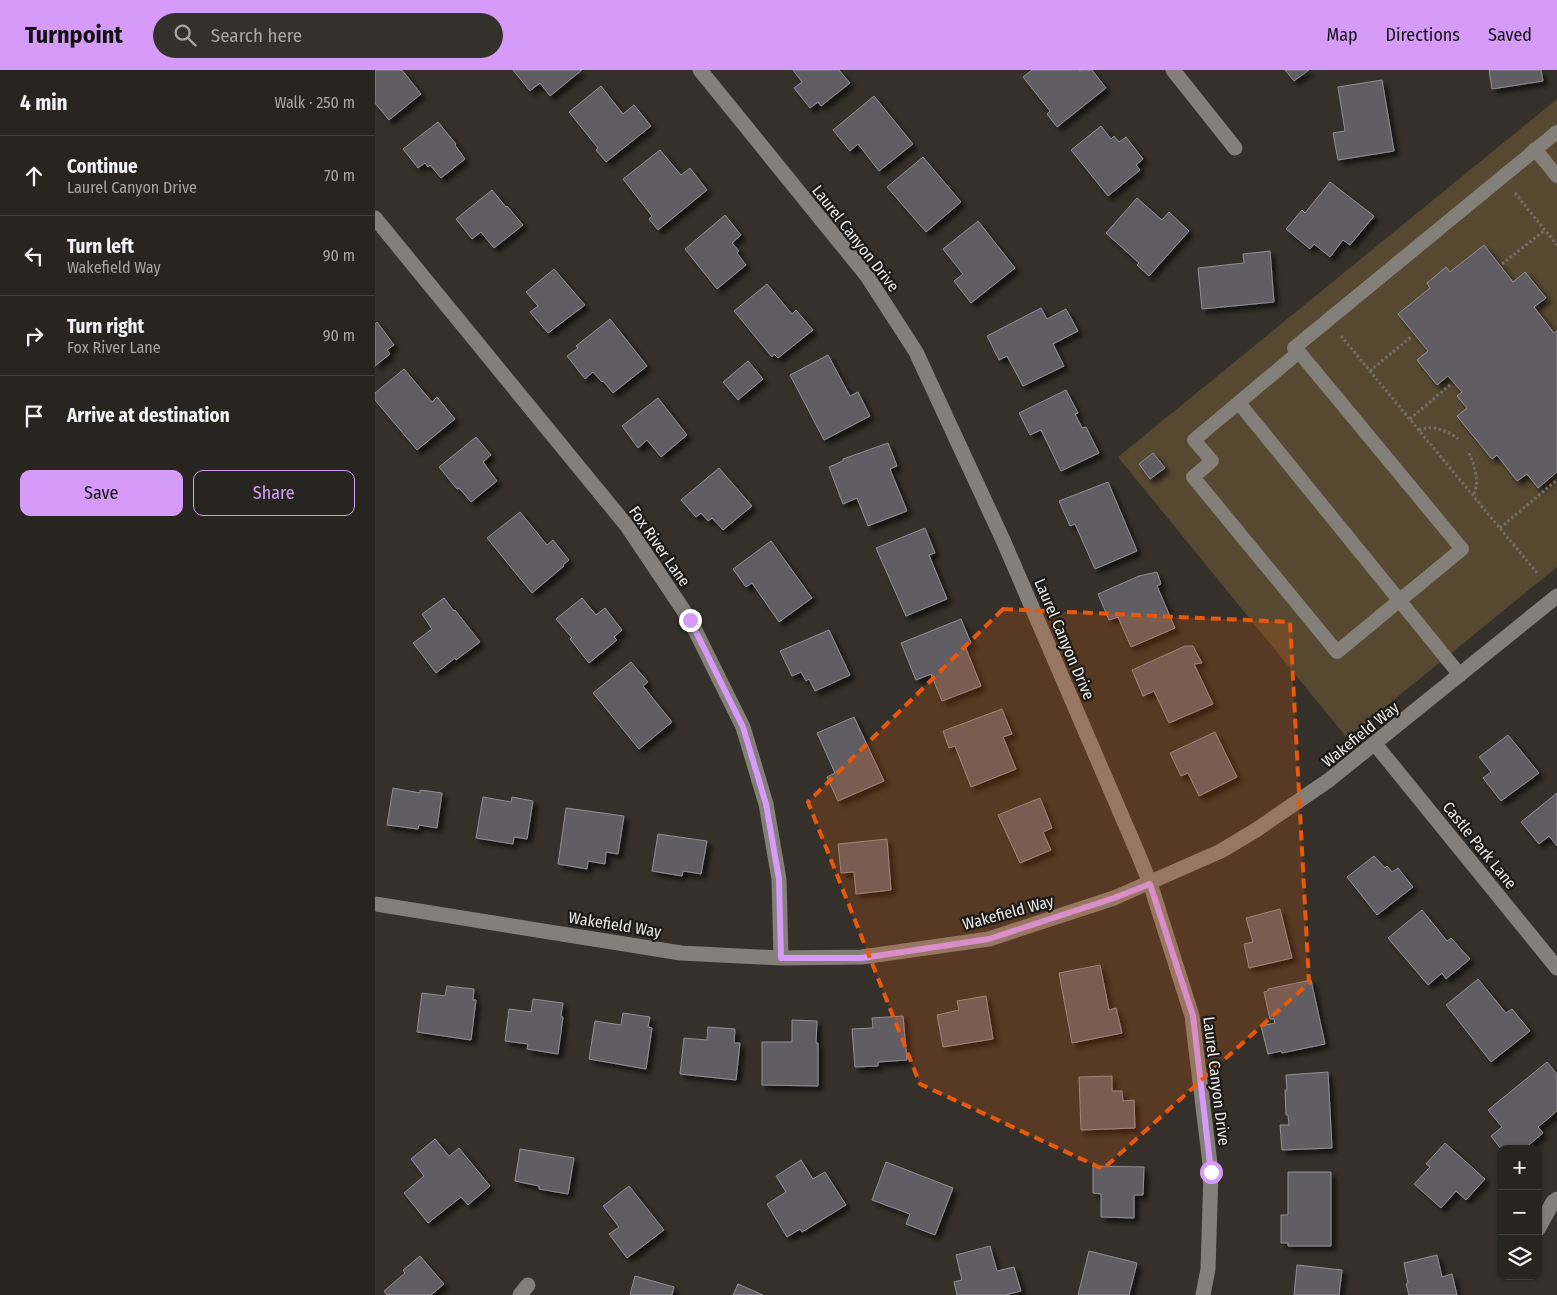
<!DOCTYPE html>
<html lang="en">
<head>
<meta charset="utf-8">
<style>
  body { margin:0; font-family:"Fira Sans Condensed",sans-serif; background:#34312d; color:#f1f3f6 }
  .controls { position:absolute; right:15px; bottom:15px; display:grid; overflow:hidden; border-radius:10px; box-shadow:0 1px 4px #0004 }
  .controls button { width:45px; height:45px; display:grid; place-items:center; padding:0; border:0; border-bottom:1px solid #44423e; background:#282520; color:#f1f3f6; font:25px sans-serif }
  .stop { position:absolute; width:15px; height:15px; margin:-11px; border:4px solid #d69bf9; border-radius:50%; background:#fff }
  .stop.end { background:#d69bf9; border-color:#fff; box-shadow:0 1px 5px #0008 }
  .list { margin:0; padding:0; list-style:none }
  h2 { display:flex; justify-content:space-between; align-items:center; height:65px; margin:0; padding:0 20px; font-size:21px }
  h2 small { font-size:16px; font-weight:400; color:#a5a5a5 }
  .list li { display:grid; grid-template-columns:32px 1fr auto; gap:15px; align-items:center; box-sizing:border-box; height:80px; padding:0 20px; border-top:1px solid #44423e }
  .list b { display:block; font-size:19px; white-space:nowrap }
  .list p { margin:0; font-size:16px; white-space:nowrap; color:#a5a5a5 }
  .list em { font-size:16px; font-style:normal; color:#a5a5a5 }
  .actions { display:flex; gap:10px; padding:15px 20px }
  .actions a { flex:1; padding:11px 0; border:1px solid #d69bf9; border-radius:10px; text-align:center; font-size:18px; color:#d69bf9 }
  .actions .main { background:#d69bf9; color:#111 }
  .icon { flex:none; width:28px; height:28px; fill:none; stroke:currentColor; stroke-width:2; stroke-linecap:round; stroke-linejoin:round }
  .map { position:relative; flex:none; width:1182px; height:1225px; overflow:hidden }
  header { display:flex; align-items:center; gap:30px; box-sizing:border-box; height:70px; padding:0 25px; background:#d69bf9; color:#111 }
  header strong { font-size:24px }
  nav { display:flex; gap:28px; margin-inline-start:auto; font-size:18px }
  .search { width:350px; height:45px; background:#34312d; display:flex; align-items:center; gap:12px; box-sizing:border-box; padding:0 18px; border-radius:28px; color:#a5a5a5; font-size:19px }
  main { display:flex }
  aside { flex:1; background:#282520 }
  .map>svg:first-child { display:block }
</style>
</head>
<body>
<header>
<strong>Turnpoint</strong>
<div class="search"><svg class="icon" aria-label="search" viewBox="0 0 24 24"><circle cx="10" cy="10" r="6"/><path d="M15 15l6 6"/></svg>Search here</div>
<nav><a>Map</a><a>Directions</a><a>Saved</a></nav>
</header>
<main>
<aside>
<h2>4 min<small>Walk · 250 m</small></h2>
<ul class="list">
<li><svg class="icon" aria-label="ahead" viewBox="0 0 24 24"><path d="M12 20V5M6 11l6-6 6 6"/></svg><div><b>Continue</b><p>Laurel Canyon Drive</p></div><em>70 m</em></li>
<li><svg class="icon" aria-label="left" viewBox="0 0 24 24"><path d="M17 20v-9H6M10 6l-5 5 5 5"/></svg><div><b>Turn left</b><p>Wakefield Way</p></div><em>90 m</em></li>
<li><svg class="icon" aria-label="right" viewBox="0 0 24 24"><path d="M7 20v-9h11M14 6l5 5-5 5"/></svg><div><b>Turn right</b><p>Fox River Lane</p></div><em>90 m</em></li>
<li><svg class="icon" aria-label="arrive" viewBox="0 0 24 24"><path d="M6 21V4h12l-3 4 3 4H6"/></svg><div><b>Arrive at destination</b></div></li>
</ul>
<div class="actions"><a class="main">Save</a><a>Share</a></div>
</aside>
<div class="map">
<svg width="1182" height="1225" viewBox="0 0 1182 1225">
  <defs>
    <filter id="shadow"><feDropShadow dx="4.5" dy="4.5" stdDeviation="2.5" flood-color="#0009"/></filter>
  </defs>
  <rect width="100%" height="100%" fill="#35312a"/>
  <path fill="#564831" d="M1182,29V497L972,668L743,387Z"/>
  <path fill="#615d64" stroke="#938e96" filter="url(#shadow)" d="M0,0H27L46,24L14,50L0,33Z
    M138,0H207L175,26L165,13L155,21Z
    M418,0H464L475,13L446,36L443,32L435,38L419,18L427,12Z
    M657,0H704L705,1L707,0H717L731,18L682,57L672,44L675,41L648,7Z
    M910,0H934L919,11Z
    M1114,0H1166L1168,11L1117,19Z
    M1007,10L1019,81L963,90L958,63L970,61L963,17Z
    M226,16L248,44L259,35L276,56L231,92L221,80L223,78L194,42Z
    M499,26L538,74L504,101L483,74L475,81L458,60Z
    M63,52L81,74L80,75L90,89L66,108L55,95L53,97L50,93L43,98L28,79Z
    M726,56L736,69L739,66L744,72L751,67L768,89L761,95L765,100L733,126L696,80Z
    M285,80L306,105L315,98L332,120L283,160L274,149L277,146L248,109Z
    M548,87L586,132L551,162L512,117Z
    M955,112L999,146L975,175L968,170L955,187L939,174L935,179L911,159L927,140L930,143Z
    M117,120L131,137L132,136L148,155L119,178L106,162L97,169L81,149Z
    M762,128L787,150L794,142L814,161L774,206L762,195L764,193L731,163Z
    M350,145L366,165L357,173L364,181L362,183L371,195L342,219L310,179Z
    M603,151L640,198L596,233L579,211L588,204L568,179Z
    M1109,175L1138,212L1150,202L1171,228L1159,237L1179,263L1182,261V402L1163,418L1152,404L1142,411L1122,385L1117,389L1082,346L1092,338L1082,326L1087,322L1073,306L1062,315L1042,290L1053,281L1023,244L1055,218L1052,213L1071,197L1075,202Z
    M895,181L899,232L827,239L823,198L869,193L868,184Z
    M179,199L210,235L173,263L155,242L163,236L151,222Z
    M392,214L417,244L421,240L438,260L403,288L399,284L397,287L359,241Z
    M666,238L672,249L691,239L703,261L678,274L689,296L648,316L632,286L624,290L612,266Z
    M235,249L272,296L238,323L228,311L227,312L218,302L210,309L192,286L203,278L201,276Z
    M2,252L19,275L12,280L15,284L0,296V254Z
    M453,285L475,326L483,322L495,346L449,370L415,305Z
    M373,291L388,309L363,330L348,312Z
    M29,299L57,332L62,327L80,349L42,380L0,330V323Z
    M691,320L703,343L700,344L707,358L711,357L724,383L686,401L666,360L655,365L644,343Z
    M283,328L312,365L286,387L272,370L263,378L247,356Z
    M101,367L116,385L108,392L122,411L96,432L84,418L82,419L64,397Z
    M513,373L522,396L515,399L532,441L493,456L482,428L468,434L454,397L468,391V389Z
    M778,383L790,398L775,409L764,394Z
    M344,398L377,436L348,460L337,448L333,451L326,443L321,447L306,430Z
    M733,412L762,481L720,499L700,454L695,456L684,431Z
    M145,442L172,475L178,470L194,490L188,495L189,496L157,523L112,468Z
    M550,458L560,483L554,485L572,529L531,546L501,478Z
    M396,471L437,528L404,552L377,513L371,517L358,499Z
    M782,502L786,514L782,516L800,558L756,577L743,547L734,550L723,524L764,506Z
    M69,528L79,541L80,540L105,572L81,590L80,588L61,603L38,573L57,559L47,544Z
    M207,528L221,545L230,538L247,560L239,567L242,570L214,593L195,569L197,568L181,549Z
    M586,549L596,573L590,576L606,616L567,631L556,604L541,610L526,573Z
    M454,560L475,605L440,621L434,609L431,611L426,602L417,606L405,581Z
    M810,576H818L827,593L819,594L838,634L794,653L779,621L768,626L757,600Z
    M256,592L273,612L268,616L297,652L264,679L218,623Z
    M627,639L637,664L628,667L641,699L596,717L580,676L574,678L568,661Z
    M479,647L509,711L463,731L452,707L460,703L442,663Z
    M840,662L862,707L824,726L813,703L806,706L795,683Z
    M1133,665L1164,703L1126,731L1108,708L1116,702L1104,687Z
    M18,718L45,723V720L67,723L62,758L44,755L43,759L12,755Z
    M1182,723V776L1174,766L1164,774L1146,752Z
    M108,727L136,732L137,727L158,731L152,769L139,767L138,774L101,768Z
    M665,728L677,758L668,762L676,780L645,793L623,745Z
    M191,738L249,746L243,784L231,782L230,794L213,791L212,799L183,794Z
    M283,764L332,771L326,804L308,801L307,806L277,801Z
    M512,769L516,820L481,824L479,802L466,803L463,774Z
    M999,786L1010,798L1012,796L1017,802L1023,798L1038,817L1002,845L972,807Z
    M905,839L917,888L874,898L869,874L878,872L871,848Z
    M1047,840L1072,871L1076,868L1095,889L1071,909L1067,903L1053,915L1013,868Z
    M725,895L734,940L741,938L747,963L697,973L684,903Z
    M1103,909L1131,943L1137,939L1155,961L1116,992L1071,935Z
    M936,910L950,974L907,983L906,981L893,984L886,956L900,953L899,949H895L889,922L893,921V919Z
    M72,916L99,919L98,930H101L96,970L42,962L47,923L70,926Z
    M611,926L618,969L568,977L562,945L584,940L582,931Z
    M158,929L188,933L186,946L188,947L183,984L152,979L153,974L130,971L134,939L156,942Z
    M248,943L275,947L273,957L277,958L271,999L214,989L220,951L246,955Z
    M528,946L532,990L503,992V996L480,997L477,959L498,958L497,948Z
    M417,950L442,951L441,973H443V1016L387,1015V972H417Z
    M333,957L360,959L359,973H365L361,1010L305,1004L309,968L332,970Z
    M1172,992L1182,1004V1041L1163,1057L1168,1063L1149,1079H1126L1116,1066L1127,1057L1113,1040Z
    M953,1002L957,1078L907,1080L905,1055H914L913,1045H911L910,1020H912L911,1005Z
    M737,1006V1021H747L748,1031L759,1030L760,1058L706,1060L704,1007Z
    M60,1069L74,1086L84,1078L115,1116L93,1135L86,1127L53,1153L29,1123L49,1106L36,1089Z
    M1070,1073L1110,1109L1091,1130L1081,1121L1066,1138L1039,1114L1055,1097L1051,1094Z
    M145,1079L199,1088L193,1124L164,1119V1116L140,1111Z
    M426,1090L438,1109L450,1102L471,1135L427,1162L425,1159L412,1167L392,1134L411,1122L401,1106Z
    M511,1092L578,1118L560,1165L531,1154L535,1144L497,1130Z
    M718,1096L769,1097L768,1125H759V1148L726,1147V1124L718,1123Z
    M913,1102H956V1176H913V1173H906V1145H913Z
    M254,1116L289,1160L252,1188L234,1164L244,1157L228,1136Z
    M615,1176L622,1201L639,1197L646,1221L630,1225H582L579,1212L587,1210L581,1185Z
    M714,1181L762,1193L754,1225H703Z
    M1062,1185L1067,1207L1077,1204L1082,1225H1034L1031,1214L1033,1213L1029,1193Z
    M45,1186L69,1214L56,1225H12L9,1221L30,1203L28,1200Z
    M922,1195L967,1200L964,1225H919Z
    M260,1206L299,1217L297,1225H255Z
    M363,1214L388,1225H358Z"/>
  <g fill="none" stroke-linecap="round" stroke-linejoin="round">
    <path stroke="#736f69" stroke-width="3" stroke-dasharray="2.5 2.5" stroke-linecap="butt" d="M1140,123L1182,175
      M1127,194L1170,160
      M966,266L1162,503
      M995,301L1037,266
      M1035,349L1076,314
      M1044,360C1056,354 1074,361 1083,369
      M1094,383C1100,397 1105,412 1098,426
      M1125,458L1182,410"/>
    <path stroke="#847f78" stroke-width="14" d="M1160,79L1182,106
      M924,282L1087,479L962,582L818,407L837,391L819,370Z
      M924,282L919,278L1182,62
      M864,333L1085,605"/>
    <path stroke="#847f78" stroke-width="15" d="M325,0L492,206L541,282L628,470L761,779L775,813L817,946L836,1102L833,1199L828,1225
      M798,0L860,78
      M0,148L252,456L315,550L368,657L391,734L404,809L406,888
      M1000,674L1182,898
      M0,834L306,883L406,888L487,887L614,869L739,828L846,781L881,760L954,710L1182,526
      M1163,1159L1178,1132L1182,1129
      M145,1225L153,1215"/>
  </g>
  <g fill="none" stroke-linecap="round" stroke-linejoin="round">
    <path stroke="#d69bf9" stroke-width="6" d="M315,550L368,657L391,734L404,809L406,888H487L614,869L739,828L775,814L818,946L836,1102"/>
  </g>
  <path fill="#e8590c" fill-opacity="0.2" stroke="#e8590c" stroke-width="4" stroke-dasharray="10 6" stroke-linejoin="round" d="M628,539L915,552L934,913L728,1099L545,1014L433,732Z"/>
  <g text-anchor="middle" stroke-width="4.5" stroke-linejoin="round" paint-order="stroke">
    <g font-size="16" fill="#edeae6" stroke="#1b1916">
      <text transform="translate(481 168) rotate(52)" y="6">Laurel Canyon Drive</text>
      <text transform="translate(285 476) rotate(55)" y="6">Fox River Lane</text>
      <text transform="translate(690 569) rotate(67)" y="6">Laurel Canyon Drive</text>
      <text transform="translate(985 664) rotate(-39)" y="6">Wakefield Way</text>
      <text transform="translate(1105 775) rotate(51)" y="6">Castle Park Lane</text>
      <text transform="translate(633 842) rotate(-15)" y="6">Wakefield Way</text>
      <text transform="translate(240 854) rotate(9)" y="6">Wakefield Way</text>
      <text transform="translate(842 1011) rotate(83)" y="6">Laurel Canyon Drive</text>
    </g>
  </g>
</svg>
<div class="controls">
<button>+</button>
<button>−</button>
<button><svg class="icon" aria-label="layers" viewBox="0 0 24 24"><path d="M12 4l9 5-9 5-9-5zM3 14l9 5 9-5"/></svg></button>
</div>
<div class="stop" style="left:836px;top:1102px"></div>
<div class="stop end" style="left:315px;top:550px"></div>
</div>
</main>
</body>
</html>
